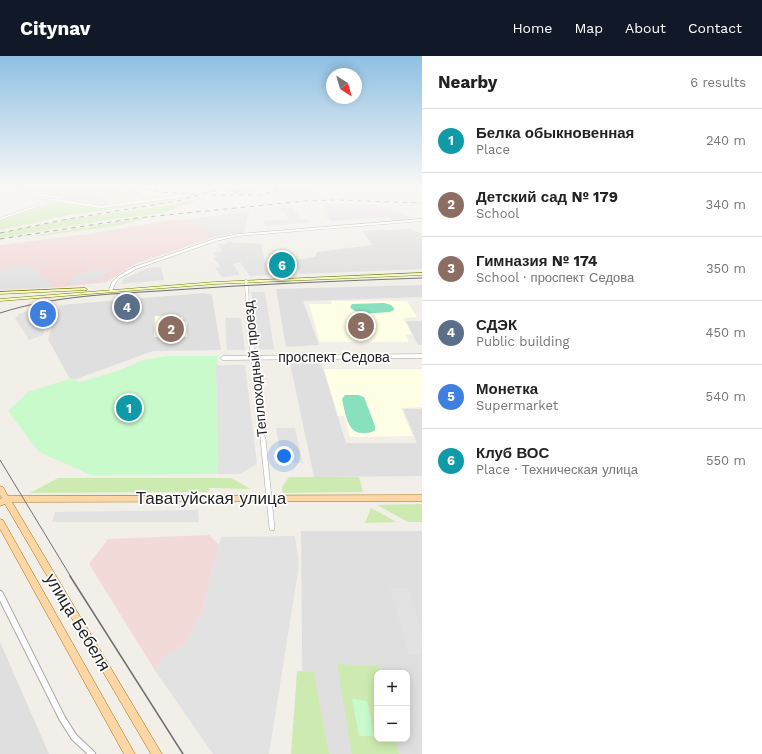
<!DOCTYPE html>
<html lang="en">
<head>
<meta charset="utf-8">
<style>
  body { margin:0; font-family:"Work Sans",sans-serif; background:#f2f2f2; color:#222 }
  .controls { position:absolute; right:12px; bottom:12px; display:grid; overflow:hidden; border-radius:8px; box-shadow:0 2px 10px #0003 }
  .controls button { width:36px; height:36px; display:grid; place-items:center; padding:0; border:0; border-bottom:1px solid #e0e0e0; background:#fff; color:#222; font:20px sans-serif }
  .compass { position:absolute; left:326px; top:12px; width:36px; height:36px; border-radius:50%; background:#fff; box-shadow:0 2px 10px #0003; rotate:143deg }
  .you { position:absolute; left:284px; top:400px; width:14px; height:14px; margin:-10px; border:3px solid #fff; border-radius:50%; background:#1a73e8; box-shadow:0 0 0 6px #1a73e833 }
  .badge { display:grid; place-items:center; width:26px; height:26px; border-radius:50%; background:#111827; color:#fff; font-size:13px; font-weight:700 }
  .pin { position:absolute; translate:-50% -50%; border:2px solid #fff; box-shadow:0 1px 4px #0006 }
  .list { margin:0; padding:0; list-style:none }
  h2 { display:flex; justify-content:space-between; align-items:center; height:52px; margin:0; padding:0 16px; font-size:17px }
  h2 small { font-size:13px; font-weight:400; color:#767676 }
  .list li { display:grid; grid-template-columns:26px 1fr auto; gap:12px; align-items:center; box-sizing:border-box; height:64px; padding:0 16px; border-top:1px solid #e0e0e0 }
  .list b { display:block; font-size:15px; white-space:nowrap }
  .list p { margin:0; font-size:13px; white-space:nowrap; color:#767676 }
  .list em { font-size:13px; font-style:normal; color:#767676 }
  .map { position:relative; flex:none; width:422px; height:698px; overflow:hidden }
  header { display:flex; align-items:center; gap:24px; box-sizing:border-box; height:56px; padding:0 20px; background:#111827; color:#fff }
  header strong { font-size:19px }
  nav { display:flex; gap:22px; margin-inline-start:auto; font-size:14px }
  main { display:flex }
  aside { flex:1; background:#fff }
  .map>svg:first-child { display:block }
</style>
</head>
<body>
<header>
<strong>Citynav</strong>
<nav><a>Home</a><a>Map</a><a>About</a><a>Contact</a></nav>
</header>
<main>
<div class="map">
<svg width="422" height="698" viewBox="0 0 422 698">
  <rect width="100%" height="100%" fill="#f2efe9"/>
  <path fill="#e0dfdf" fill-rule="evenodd" d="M411,173L422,178V213L300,218L294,204L315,201L317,196L373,189L362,175Z
    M422,229V241L303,245L319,289L286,291L276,233Z
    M204,237L212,239L221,294L153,295L71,325L48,283L60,249Z
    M406,265H422V289H418Z
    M321,306L346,387H417L403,353H422V420L314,421L290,307Z
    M301,475H422V698H303ZM377,617H407V683H377Z
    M0,586L49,698H0Z"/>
  <path fill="#f2dad9" d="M249,155L244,176L214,181L135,208L107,226L62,231L0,234V189L88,178L171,164L193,163Z
    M209,479L219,489L202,556L185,589L162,601L156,616L89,508L108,483Z"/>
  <path fill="#ebdbe8" d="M0,131H132L140,138L132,139L127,134L101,140L112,149L97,150L63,145L61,143L64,141L2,133L0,134Z
    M235,131H280L243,138L223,136Z
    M289,131H313L319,135L303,139L297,136L288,139L276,137Z
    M337,131H422V134L364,135Z
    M349,148L377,149L407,159L411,162L393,165L389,161L331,165L324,158L323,149Z"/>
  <path fill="#ffffe5" d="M331,245H407L417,261L403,262L412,278L405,279L409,286H320L309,248H332Z
    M155,260L183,261V265L187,266V281H154Z
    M324,313H422V351L401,352L413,380L350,381L344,360H338Z"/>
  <path fill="#cdebb0" d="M190,140L162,146L70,159L0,174V165L52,147L57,146L104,152Z
    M206,141L163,157L106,164L0,182V177L70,163L166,150Z
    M154,160L117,170L14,183Z
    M289,421H359L363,436L283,437L282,431Z
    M58,422H231L251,433L209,432V436L30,437Z
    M422,448V466H408L377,449Z
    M371,452L397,466L365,467Z
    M337,608L379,610L381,617H377V683H395L399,698H352Z
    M297,615L314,616L329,698H291Z"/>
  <path fill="#c8facc" d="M167,300H217L218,309H216L218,418L91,419L39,396L8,355L28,336L72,322L79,326L118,315L143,304Z
    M352,643L367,645L374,680H359Z"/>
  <path fill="#88e0be" d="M384,247L391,249L394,252V254L390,256C379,256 358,261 350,251L352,248Z
    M345,339H358L364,341L375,370V374C371,377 367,377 362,377C347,377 345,355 342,343Z"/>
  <path fill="#e2e2e2" d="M292,151L301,163H307L310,166L267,170L262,165L289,163L280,152Z
    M249,155L244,176L214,181L193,163Z
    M227,186L261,188L266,210H275L276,215H269V219L250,220L240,206L233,208L240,219L222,221L215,212L220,211L214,202L217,201L213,197L222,195L217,188H227Z
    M28,207L51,228L49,231L0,233V215Z
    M161,211L164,224L122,228L123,223L148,212Z
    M108,212L103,221L94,225L70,228L69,222L88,215Z
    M251,236H265L274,293L259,294Z
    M34,253L32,264L50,262L46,268L43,279L29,284L15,262L19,258Z
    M225,262H241L245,294H227Z
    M216,309H245L257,408L240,418H218Z
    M276,372H295L303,407H282Z
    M198,454L199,466H52L55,456Z
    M295,480L299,509L269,698H213L156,616L162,601L185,589L202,556L221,481Z
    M390,532H408L422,576V599H409Z"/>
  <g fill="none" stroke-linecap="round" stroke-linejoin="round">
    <g stroke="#a9a9a9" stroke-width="3">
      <path id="minor-far4" d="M55,144L101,151L189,139L200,131"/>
    </g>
    <g stroke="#a9a9a9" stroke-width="3.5">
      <path id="minor-far3" d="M246,225L250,278"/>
    </g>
    <g stroke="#a9a9a9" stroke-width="5">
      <path id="minor-far2" d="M250,277L263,384
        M223,302L422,300"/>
    </g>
    <g stroke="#a9a9a9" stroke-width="6">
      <path id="minor-far1" d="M263,383L272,472"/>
    </g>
    <g stroke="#a9a9a9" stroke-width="8">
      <path id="minor" d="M0,538L62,662L74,681L92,698"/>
    </g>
    <g stroke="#a9a9a9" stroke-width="1">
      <path id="tertiary" d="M0,136L55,143L56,144L0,164V162L51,144L0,138Z
        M422,163V165L238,180L216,185L136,213L120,222L116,226L112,235H111L109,234L112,226L118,220L134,211L214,183L238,178Z"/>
    </g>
    <g stroke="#707d05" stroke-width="1">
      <path id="secondary" d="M422,217V219L215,228L0,245V243L215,226Z
        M85,232L87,233V234L0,238V236Z"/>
    </g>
    <g stroke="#a06b00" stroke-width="1">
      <path id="primary" d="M0,430L3,431L8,440L422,439V445L12,446L162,698H151L5,448L0,450V443L2,442L0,439Z
        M0,463L3,464L135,698H124L0,473Z"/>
    </g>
    <use href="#minor-far4" stroke="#fff" stroke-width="2.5"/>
    <use href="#minor-far3" stroke="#fff" stroke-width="3"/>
    <use href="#minor-far2" stroke="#fff" stroke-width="4"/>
    <use href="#minor-far1" stroke="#fff" stroke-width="5"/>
    <use href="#minor" stroke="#fff" stroke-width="6"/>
    <use href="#tertiary" fill="#fff" fill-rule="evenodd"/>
    <use href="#secondary" fill="#f7fabf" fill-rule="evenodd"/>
    <use href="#primary" fill="#fcd6a4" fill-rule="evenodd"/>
    <path stroke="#707070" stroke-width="1" d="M0,257C56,239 115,238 174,234C256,228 339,225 422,222
      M0,404L71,521"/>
    <path stroke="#707070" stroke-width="1.5" d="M70,520L183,698"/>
    <path stroke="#707070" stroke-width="1" stroke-dasharray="4.5 4.5" stroke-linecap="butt" d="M137,131L160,136L196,138
      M235,137L249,131
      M212,139H260L287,131
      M0,177L68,163L177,145L228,131
      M0,183L137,162L305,145L337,144L422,147"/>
  </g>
  <linearGradient id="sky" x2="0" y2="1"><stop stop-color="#8fc0e4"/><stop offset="0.57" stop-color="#f9f8f5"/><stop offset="1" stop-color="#f9f8f5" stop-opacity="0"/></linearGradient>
  <rect width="422" height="229" fill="url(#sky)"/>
  <g text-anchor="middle" stroke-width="3.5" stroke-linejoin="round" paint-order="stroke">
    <g font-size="14" fill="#222" stroke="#fff">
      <text x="334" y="306">проспект Седова</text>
      <text transform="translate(255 313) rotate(-96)" y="5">Теплоходный проезд</text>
    </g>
    <g font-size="17" fill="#222" stroke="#fff">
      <text x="211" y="448">Таватуйская улица</text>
      <text transform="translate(78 566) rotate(59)" y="6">улица Бебеля</text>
    </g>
  </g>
</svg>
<div class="controls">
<button>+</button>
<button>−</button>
</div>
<svg class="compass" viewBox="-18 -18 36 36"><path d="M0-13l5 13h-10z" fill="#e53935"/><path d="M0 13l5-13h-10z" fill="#767676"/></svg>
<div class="you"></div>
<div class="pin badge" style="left:129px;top:352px;background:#0f9aa8">1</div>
<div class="pin badge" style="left:171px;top:273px;background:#8d6e63">2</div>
<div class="pin badge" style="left:361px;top:270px;background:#8d6e63">3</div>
<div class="pin badge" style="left:127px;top:251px;background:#5c6f8a">4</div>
<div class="pin badge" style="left:43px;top:258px;background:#3f7fe0">5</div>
<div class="pin badge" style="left:282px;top:209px;background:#0f9aa8">6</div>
</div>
<aside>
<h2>Nearby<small>6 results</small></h2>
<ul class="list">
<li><span class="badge" style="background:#0f9aa8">1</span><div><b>Белка обыкновенная</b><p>Place</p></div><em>240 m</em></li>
<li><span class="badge" style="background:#8d6e63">2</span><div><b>Детский сад № 179</b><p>School</p></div><em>340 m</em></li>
<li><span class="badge" style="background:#8d6e63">3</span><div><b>Гимназия № 174</b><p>School · проспект Седова</p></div><em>350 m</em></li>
<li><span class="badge" style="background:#5c6f8a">4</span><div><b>СДЭК</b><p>Public building</p></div><em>450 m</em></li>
<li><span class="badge" style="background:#3f7fe0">5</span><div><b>Монетка</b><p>Supermarket</p></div><em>540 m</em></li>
<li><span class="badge" style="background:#0f9aa8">6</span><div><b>Клуб ВОС</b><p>Place · Техническая улица</p></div><em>550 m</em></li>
</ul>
</aside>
</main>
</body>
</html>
